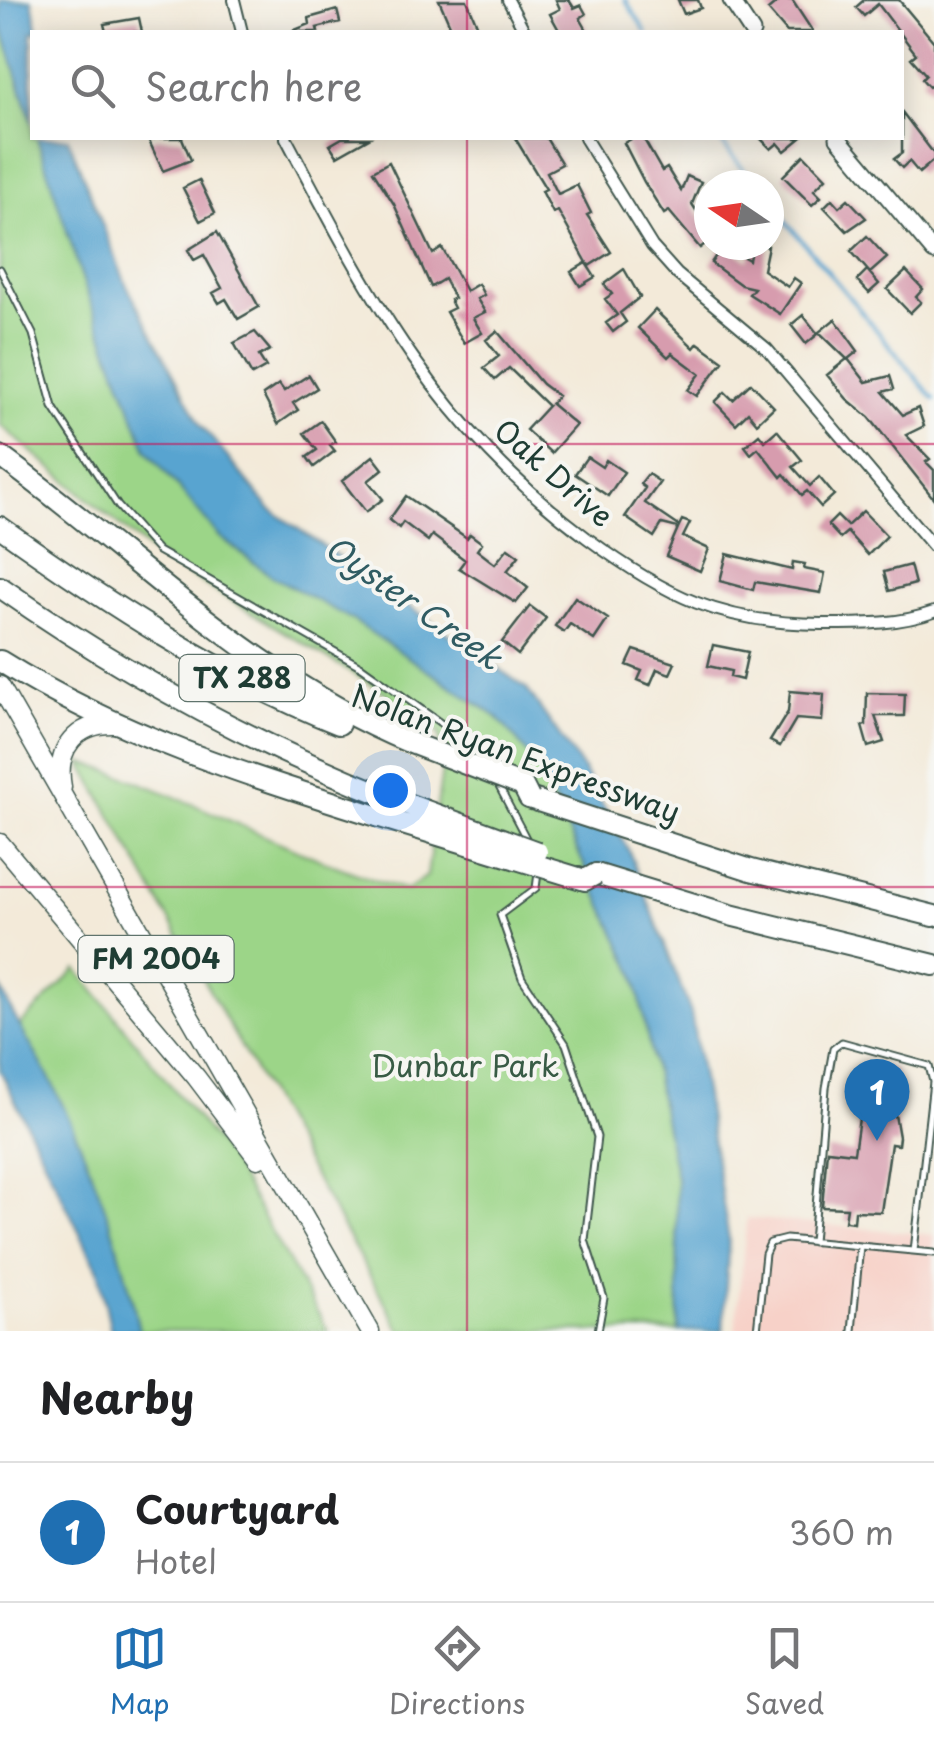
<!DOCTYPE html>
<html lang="en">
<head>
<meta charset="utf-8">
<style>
  body { margin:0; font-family:"Playpen Sans",sans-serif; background:#f2f2f2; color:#202124 }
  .compass { position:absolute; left:694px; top:170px; width:90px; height:90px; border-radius:50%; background:#fff; box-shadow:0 5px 25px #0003; rotate:283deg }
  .you { position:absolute; left:390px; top:790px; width:35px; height:35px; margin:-25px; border:8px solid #fff; border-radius:50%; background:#1a73e8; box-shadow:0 0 0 15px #1a73e833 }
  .badge { display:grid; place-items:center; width:65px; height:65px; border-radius:50%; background:#1f6fb2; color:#fff; font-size:32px; font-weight:700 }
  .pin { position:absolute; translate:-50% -82px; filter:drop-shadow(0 2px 5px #0008) }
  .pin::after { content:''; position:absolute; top:52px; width:35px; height:30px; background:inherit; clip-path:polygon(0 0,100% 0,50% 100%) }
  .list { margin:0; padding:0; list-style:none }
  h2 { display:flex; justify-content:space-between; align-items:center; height:130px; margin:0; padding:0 40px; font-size:42px }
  h2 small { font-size:32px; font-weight:400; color:#757577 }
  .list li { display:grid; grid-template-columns:65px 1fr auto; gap:30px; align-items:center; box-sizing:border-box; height:140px; padding:0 40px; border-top:2px solid #e0e0e0 }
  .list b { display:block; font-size:38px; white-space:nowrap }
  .list p { margin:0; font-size:32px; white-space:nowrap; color:#757577 }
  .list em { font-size:32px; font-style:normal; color:#757577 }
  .icon { flex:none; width:55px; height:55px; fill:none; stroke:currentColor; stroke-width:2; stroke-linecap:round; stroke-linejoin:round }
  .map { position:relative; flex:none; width:934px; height:1331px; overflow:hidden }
  .search { position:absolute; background:#fff; box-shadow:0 5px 25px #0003; left:30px; right:30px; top:30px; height:110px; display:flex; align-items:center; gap:25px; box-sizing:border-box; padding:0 35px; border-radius:0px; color:#757577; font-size:38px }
  .sheet { height:270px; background:#fff }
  nav { display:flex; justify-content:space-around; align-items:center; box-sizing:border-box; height:140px; border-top:2px solid #e0e0e0; background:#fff; font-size:28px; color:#757577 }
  nav a { display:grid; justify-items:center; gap:5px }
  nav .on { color:#1f6fb2 }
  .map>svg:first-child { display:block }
</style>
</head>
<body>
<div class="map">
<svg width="934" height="1331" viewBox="0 0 934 1331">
  <rect width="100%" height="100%" fill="#f6f6f2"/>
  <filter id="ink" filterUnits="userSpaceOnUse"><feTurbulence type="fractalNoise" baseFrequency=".01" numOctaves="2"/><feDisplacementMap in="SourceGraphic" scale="20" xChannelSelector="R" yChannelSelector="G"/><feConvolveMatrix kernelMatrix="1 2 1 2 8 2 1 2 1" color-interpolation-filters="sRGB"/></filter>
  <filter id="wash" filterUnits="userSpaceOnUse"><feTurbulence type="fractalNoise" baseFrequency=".0048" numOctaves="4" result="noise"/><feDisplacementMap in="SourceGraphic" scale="40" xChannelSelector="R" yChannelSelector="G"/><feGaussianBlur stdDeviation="2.25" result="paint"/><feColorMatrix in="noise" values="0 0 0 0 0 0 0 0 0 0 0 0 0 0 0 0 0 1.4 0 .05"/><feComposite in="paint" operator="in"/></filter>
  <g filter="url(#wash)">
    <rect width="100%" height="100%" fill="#f3ead9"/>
    <path fill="#f7d1c8" d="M747,1218L934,1235V1331H735Z"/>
    <path fill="#9cd588" stroke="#5e895e" stroke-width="2.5" d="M0,21L32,123V138H37L87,293L147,450L219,536L270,575L351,619L497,717L539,767L635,975L676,1177L679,1331H401L81,762C193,796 294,858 407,890L427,876L443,763L439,733L384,692L154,554L0,425Z
      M77,969L229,1158L328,1331H139C117,1223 75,1122 17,1028Z"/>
    <path fill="#58a4d0" stroke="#3c7082" stroke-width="2.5" d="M0,0H32L38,32H32V123L0,21Z
      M37,138H68L126,284L201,425L270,509L526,688L582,768L629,851L691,1013L729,1239L723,1331H679L676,1177L635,975L539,767L497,717L351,619L270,575L219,536L147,450L87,293Z
      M0,986C15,1023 37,1053 55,1089C93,1166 122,1247 139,1331H111L98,1270L0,1070Z"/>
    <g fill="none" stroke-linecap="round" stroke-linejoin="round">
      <path stroke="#58a4d0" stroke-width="4" d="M625,0L646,32
        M718,138L756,185
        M769,201L934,399"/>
    </g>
    <g id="blocks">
      <path fill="#d79cae" d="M439,0H467L480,32H453Z
        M556,0H569L574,8L581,5L586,14L580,18L588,32H560L550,14L560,9Z
        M678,0H698L701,8L684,14Z
        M780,0H792L813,32H787L768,10Z
        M864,0H899L934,42V85L929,87L922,79L926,75L911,58L916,54L878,4L864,16L856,7Z
        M337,10L340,22L317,28L318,32H290L310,24L309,18Z
        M139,18L142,32H106L104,24Z
        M902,112L934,154V160L919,173L909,161L902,168L894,159L902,153Z
        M157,138H182L191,160L163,171L149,141Z
        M342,138H369L337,156L330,145Z
        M515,138H546L562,164L547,172L558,194L577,185L591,213L587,215L611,252L589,266L558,211L553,213L542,191L546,189Z
        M633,138H643L662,171L667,168L681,191L687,176L701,182L692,204L709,230V241L700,248L669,211L664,214L644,182L624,143Z
        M760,138H801L785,151L778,143L771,149Z
        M804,155L826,178L814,190L821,197L812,205L783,176Z
        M389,162L433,254L442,248L466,291L478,284L484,295L477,299L485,312L473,318L482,333L464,343L446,312L454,308L450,300L454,298L444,279L431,287L394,204L373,171Z
        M199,180L215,213L200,221L183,188Z
        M832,199L839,207L848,199L866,218L847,231L824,207Z
        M217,232L259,307L238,319L226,299L219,303L213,293L222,288L204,255L194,260L188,250Z
        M867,236L887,258L870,273L851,251Z
        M723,245L749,260L752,245L768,246L763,270L788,287L794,278L801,283L780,314L749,294L754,288L741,285L711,263Z
        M586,263L595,277L580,286L571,272Z
        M624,269L640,297L620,313L626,322L613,332L606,323L617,315L605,299L612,294L604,284Z
        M867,270L879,284L869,293L857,280Z
        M906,271L923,289L916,297L921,302L910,313L887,289Z
        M655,310L694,348L698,343L723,361L697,396L688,390L700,374L672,353L668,357L638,328Z
        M803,315L818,334L806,344L791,325Z
        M835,319L858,351L848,359L866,382L890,376L894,389L883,392L903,415L918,408L924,426L906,435L930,459L926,462L934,470V499L869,417L847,399L827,375L847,359L819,332Z
        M497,331L542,384L558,396L551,404L576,425L551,453L526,430L548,406L509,368L495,380L484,368L499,356L486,340Z
        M255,332L270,350L259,356L266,367L252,375L234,343Z
        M309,375L317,388L293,403L298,410L278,424L263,395L279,384L284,391Z
        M751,383L774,407L757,423L748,412L736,424L715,402L725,392L733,400Z
        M321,421L336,442L330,445L335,451L314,467L307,457L317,450L304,433Z
        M777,430L802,460L793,467L810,486L819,477L834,495L821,507L807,491L802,495L784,474L781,477L758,448L751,454L745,446L759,434L765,441Z
        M373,456L383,469L368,481L383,499L366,512L342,481Z
        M587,457L602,467L606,460L624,472L608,496L575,474Z
        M648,474L660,482L645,503L679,526L682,520L690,523L683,537L709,549L700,571L666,556L678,528L662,524L654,537L625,517L645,488L640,484Z
        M406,496L467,538L470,534L482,543L477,550L495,564L508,548L519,556L507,571L528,588L516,603L459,568L465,560L432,535L428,541L403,522L399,528L389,520Z
        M863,511L887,536L868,555L847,532L840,538L828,525L837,516L847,526Z
        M727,554L792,570L793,562L805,564L804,569L825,573L821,593L755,582L753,590L720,581Z
        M910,565L915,584L889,591L884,572Z
        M575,597L608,619L594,640L570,624L564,632L555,626Z
        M530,606L546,618L518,655L502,642Z
        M713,645L748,652L742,680L730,677L731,671L708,666Z
        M634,650L675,663L670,674L657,669L650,685L638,680L642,671L627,665Z
        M790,691L824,694L822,721L796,719L780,746L770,741L788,712Z
        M867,693L905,694L904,716H875L884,742L868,747L862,726L866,725Z
        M867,1063L895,1070V1081L900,1082L894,1109L899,1137L898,1145L891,1144L881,1212L855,1211L854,1222L845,1221L847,1208L822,1207L827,1150L854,1153Z"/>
    </g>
  </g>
  <g filter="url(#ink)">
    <use href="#blocks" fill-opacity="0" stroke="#3f574d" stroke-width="2.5"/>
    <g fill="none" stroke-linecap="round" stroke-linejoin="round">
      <g stroke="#3f574d" stroke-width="9">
        <path id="lane" d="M0,269L33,334L53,407L118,506L158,551L362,667L477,749L487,765
          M497,783L527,840
          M538,873L536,888L500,915L522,978L566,1044L597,1137L585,1240L604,1298L598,1331
          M813,1242L826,1088L833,1049L842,1042L929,1066L933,1082L914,1251
          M757,1331L765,1254L770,1243L786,1239L934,1253
          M852,1331L860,1246"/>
      </g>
      <g stroke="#3f574d" stroke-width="14">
        <path id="street" d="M234,0L242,32
          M508,0L525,32
          M286,138C371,299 437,426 587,538C665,596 723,624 822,624C861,624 897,625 934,612
          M585,138L652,246L677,274L767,349L934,547"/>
      </g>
      <g stroke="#3f574d" stroke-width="19">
        <path id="secondary" d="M731,0L752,32
          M838,138L934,252"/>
      </g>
      <g stroke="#3f574d" stroke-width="21">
        <path id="primary" d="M0,686L370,1331
          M62,787C55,749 76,722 116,724
          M0,843L196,1077L258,1159"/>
      </g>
      <g stroke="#3f574d" stroke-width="24">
        <path id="highway" d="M0,456C136,555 254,679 411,743
          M0,527C107,603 216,675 339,724
          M0,587C123,673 250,743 391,798
          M0,661C118,735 248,776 380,817
          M529,798L751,870L934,916
          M596,874L730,915L934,965"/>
      </g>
      <use href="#lane" stroke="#fff" stroke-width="5"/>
      <use href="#street" stroke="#fff" stroke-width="10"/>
      <use href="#secondary" stroke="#fff" stroke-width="15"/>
      <use href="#primary" stroke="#fff" stroke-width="18"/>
      <use href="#highway" stroke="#fff" stroke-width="20"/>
      <g stroke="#3f574d" stroke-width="24" stroke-linecap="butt">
        <path id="highway-bridge" d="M411,743L523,786L529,798
          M391,798L537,852
          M380,817L585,880L596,874"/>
      </g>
      <use href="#highway-bridge" stroke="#fff" stroke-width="20"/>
    </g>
  </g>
  <path fill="none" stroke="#c2185b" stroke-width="2.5" stroke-opacity="0.55" d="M467,0V32M467,138V1331M0,444H934M0,887H934"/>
  <g text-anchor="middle" stroke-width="8" stroke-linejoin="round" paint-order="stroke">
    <g fill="#f6f6f2" stroke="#60746d" stroke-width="2.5">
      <rect x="179.5" y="655" width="125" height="46" rx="8"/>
      <rect x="78.5" y="936" width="155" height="46" rx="8"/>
    </g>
    <g font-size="28" font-weight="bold" fill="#1f3d34">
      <text x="242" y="688">TX 288</text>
      <text x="156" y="969">FM 2004</text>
    </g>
    <g font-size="30" fill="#1f3d34" stroke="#f6f6f2">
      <text transform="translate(553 474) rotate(41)" y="10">Oak Drive</text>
      <text transform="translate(515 755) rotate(20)" y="10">Nolan Ryan Expressway</text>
    </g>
    <g font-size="30" fill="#385b45" stroke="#f6f6f2">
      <text x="465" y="1077">Dunbar Park</text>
    </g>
    <g font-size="32" font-style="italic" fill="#305c63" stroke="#f6f6f2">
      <text transform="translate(413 603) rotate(35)" y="11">Oyster Creek</text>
    </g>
  </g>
</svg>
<svg class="compass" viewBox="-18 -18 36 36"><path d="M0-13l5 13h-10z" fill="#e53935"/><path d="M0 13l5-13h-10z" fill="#757577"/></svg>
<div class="you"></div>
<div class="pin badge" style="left:877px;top:1141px">1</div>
<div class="search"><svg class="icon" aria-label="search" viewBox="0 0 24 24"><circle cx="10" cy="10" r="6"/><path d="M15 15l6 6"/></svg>Search here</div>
</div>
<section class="sheet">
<h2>Nearby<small></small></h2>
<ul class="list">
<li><span class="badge">1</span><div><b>Courtyard</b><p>Hotel</p></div><em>360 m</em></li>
</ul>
</section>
<nav>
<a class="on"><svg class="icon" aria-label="map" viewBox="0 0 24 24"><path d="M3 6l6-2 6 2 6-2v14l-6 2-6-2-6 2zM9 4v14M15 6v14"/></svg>Map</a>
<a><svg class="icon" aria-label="directions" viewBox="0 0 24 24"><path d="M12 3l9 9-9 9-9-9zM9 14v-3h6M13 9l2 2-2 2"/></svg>Directions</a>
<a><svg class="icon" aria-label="saved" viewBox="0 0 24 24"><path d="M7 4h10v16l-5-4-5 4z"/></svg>Saved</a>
</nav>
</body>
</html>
